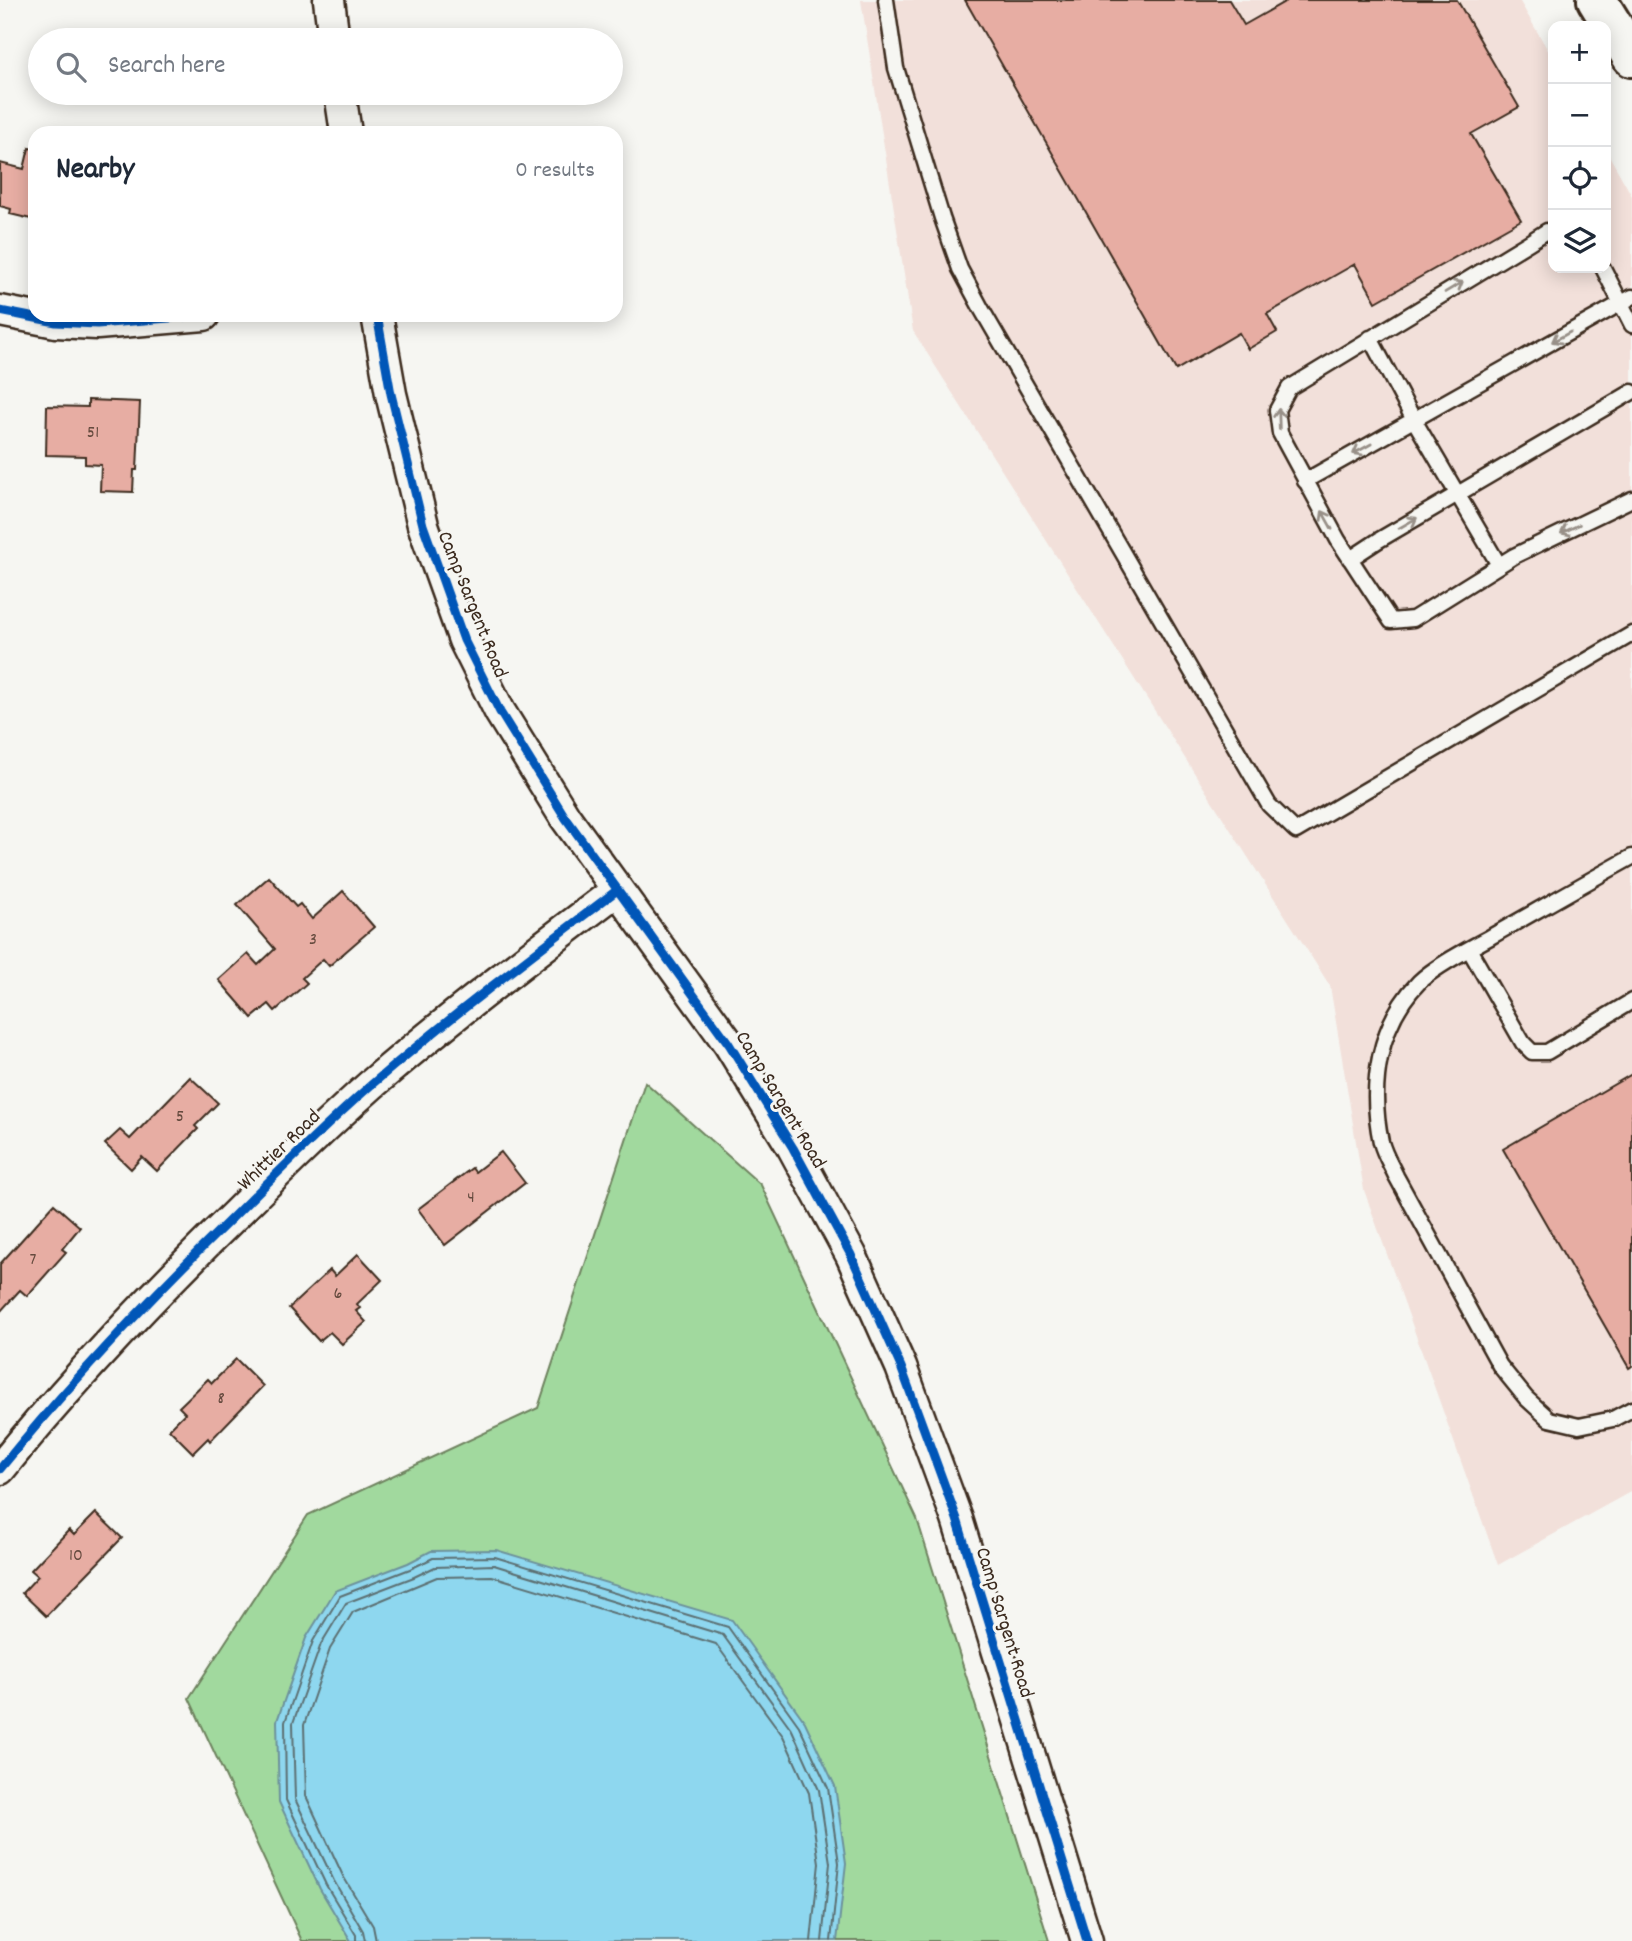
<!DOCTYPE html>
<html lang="en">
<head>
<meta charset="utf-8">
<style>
  body { margin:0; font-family:Dekko,sans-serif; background:#f6f6f7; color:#1f2937 }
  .controls { position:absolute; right:21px; top:21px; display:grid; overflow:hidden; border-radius:14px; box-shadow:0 4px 18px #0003 }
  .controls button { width:63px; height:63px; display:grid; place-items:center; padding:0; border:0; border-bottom:2px solid #e0e1e3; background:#fff; color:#1f2937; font:35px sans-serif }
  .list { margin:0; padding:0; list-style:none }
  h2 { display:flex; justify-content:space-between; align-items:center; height:91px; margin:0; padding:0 28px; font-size:30px }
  h2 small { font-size:23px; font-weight:400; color:#747a83 }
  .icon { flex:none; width:38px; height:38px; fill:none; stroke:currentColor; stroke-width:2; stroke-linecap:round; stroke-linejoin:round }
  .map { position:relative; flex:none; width:1632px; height:1941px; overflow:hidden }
  .search { position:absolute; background:#fff; box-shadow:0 4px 18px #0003; left:28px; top:28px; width:595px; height:77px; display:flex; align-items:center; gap:18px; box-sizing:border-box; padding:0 24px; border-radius:38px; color:#747a83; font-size:26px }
  .panel { position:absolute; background:#fff; box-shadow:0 4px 18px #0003; left:28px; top:126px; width:595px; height:196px; border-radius:21px }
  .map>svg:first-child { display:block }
</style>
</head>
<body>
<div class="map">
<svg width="1632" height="1941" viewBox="0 0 1632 1941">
  <rect width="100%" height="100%" fill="#f6f6f2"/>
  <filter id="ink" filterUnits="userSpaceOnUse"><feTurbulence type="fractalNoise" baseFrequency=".0143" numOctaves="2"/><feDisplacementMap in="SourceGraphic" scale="14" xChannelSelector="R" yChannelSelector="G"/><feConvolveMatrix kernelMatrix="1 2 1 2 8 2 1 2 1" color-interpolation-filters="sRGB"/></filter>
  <g filter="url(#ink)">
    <path fill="#f2e0da" d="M861,0H1519L1553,59V268H1606V150L1632,196V1491L1498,1565L1364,1190L1330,986L913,331Z"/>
    <path fill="#a1d99e" stroke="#6e825e" stroke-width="2" d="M645,1082L761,1185L917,1519L1049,1941H302L189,1698L308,1515L538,1408Z"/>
    <path fill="#8ed7ef" stroke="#6d929b" stroke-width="2" d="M496,1550L732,1620L805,1722L835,1786L846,1863L837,1941H351L320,1889L279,1802L277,1721L306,1638L335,1591L408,1563L431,1551Z"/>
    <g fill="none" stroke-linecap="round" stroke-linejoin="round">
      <path stroke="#5c6f72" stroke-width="2" d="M356,1941V1935L326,1885L286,1800L285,1722L313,1641L340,1596L410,1569L433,1558L495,1557L728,1627L799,1726L828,1788L839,1863L831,1941
        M365,1941L363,1931L334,1881L295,1799L293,1723L321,1644L346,1603L414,1577L435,1567L494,1565L723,1635L792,1730L819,1790L830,1863L822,1941
        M376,1941L373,1926L343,1876L306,1796L304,1725L330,1649L353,1612L437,1577L492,1576L716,1644L783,1736L809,1793L819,1863L811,1941"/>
    </g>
    <path fill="#e7ada3" stroke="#3b2a1e" stroke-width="2" d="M965,0H1229L1244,25L1288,0H1457L1519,107L1471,134L1521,220L1376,302L1355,264L1267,314L1277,332L1248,349L1239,333L1176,370Z
      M29,148L35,149V220L10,214L11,209L0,206V163L24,169Z
      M88,400L140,402L137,470H134L133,492L100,491L101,465L85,464V456L46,455L47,406L88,407Z
      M269,877L296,907L300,904L312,919L343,891L374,927L329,966L323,959L302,978L307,983L275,1011L269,1004L252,1018L219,980L248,954L258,965L275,949L237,905Z
      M1632,1074V1366L1629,1368L1503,1149Z
      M190,1077L218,1103L195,1126L198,1129L157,1171L142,1157L131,1169L105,1144L120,1130L130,1139Z
      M501,1152L525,1183L445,1245L418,1209L472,1168L475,1172Z
      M54,1204L80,1227L62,1249L66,1252L27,1296L20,1290L0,1312V1264Z
      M358,1254L382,1280L357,1304L360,1308L356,1311L366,1322L342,1344L330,1332L319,1341L289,1308L330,1270L335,1276Z
      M236,1359L263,1386L210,1441L208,1438L193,1453L169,1429L185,1413L179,1407L208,1379L212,1383Z
      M96,1513L122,1538L46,1616L22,1593L38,1576L31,1570L69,1530L74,1535Z"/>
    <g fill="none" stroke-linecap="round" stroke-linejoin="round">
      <g stroke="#3b2a1e" stroke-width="19">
        <path id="lane" d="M886,0L896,68L942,218L960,269L982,310L1269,805L1296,831L1632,634
          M1553,231H1547L1528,243L1289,388L1277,410L1280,433L1338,540L1391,621L1413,619L1514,556L1632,499
          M1603,268L1632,325
          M1370,338L1414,420L1499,565
          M1305,481L1632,297
          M1350,559L1379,540L1632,392
          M1632,857C1585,883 1538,910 1492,936C1471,948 1435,966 1419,982C1378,1024 1369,1086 1381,1142C1384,1154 1391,1165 1396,1176L1500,1366L1526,1398L1549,1419L1579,1426L1613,1419L1632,1409
          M1469,949L1523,1043L1532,1052H1547L1632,1001"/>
      </g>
      <g stroke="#3b2a1e" stroke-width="35">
        <path id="street" d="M329,0L334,40
          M340,93L346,133
          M0,311L56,322L97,324L204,315
          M377,315L391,394L423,525L464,640L500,712L565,817L729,1044L793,1148L851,1255L901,1367L957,1519L1087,1941
          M0,1469C73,1379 154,1294 237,1213C281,1169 325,1126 371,1085C450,1017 533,954 616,891"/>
      </g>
      <g stroke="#3b2a1e" stroke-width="44">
        <path id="secondary" d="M1597,0L1632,57"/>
      </g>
      <use href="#lane" stroke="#f6f6f2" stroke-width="14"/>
      <use href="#street" stroke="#f6f6f2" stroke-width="30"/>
      <use href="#secondary" stroke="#f6f6f2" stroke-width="38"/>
      <g stroke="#f6f6f2" stroke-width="13">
        <path id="cycleway" d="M0,311L56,322L97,324L204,315
          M377,315L391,394L423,525L464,640L500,712L565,817L729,1044L793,1148L851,1255L901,1367L957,1519L1087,1941
          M0,1469C73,1379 154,1294 237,1213C281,1169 325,1126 371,1085C450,1017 533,954 616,891"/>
      </g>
      <use href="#cycleway" stroke="#0057b8" stroke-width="9"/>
    </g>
    <defs><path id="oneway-shaft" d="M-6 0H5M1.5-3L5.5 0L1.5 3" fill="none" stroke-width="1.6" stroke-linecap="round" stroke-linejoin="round" transform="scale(1.75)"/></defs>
    <g stroke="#989088">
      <use href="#oneway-shaft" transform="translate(1454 287) rotate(-31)"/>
      <use href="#oneway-shaft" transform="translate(1561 337) rotate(151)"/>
      <use href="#oneway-shaft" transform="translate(1279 419) rotate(-92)"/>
      <use href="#oneway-shaft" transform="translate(1362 449) rotate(151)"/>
      <use href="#oneway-shaft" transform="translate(1327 520) rotate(-119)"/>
      <use href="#oneway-shaft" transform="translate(1408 523) rotate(-30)"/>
      <use href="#oneway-shaft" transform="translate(1570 529) rotate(154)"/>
    </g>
  </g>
  <g text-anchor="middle" stroke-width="6" stroke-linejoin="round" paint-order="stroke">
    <g font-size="18" fill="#664b3f">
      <text x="93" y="437">51</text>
      <text x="313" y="944">3</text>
      <text x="180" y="1121">5</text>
      <text x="471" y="1202">4</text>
      <text x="33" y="1264">7</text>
      <text x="338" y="1298">6</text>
      <text x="221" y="1403">8</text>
      <text x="76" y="1560">10</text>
    </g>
    <g font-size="21" fill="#3b2a1e" stroke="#f6f6f2">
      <text transform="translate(474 604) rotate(68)" y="7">Camp Sargent Road</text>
      <text transform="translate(782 1099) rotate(59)" y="7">Camp Sargent Road</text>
      <text transform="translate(278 1149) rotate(-44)" y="7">Whittier Road</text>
      <text transform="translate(1006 1622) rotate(73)" y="7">Camp Sargent Road</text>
    </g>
  </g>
</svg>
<div class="controls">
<button>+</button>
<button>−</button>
<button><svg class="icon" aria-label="locate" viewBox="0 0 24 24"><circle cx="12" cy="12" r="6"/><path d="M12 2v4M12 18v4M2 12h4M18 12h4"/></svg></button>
<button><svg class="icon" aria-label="layers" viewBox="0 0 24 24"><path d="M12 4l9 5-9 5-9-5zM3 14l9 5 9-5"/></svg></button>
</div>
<div class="search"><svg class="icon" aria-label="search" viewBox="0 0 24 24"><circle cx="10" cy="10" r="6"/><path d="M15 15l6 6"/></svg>Search here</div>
<section class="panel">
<h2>Nearby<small>0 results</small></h2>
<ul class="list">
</ul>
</section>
</div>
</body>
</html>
